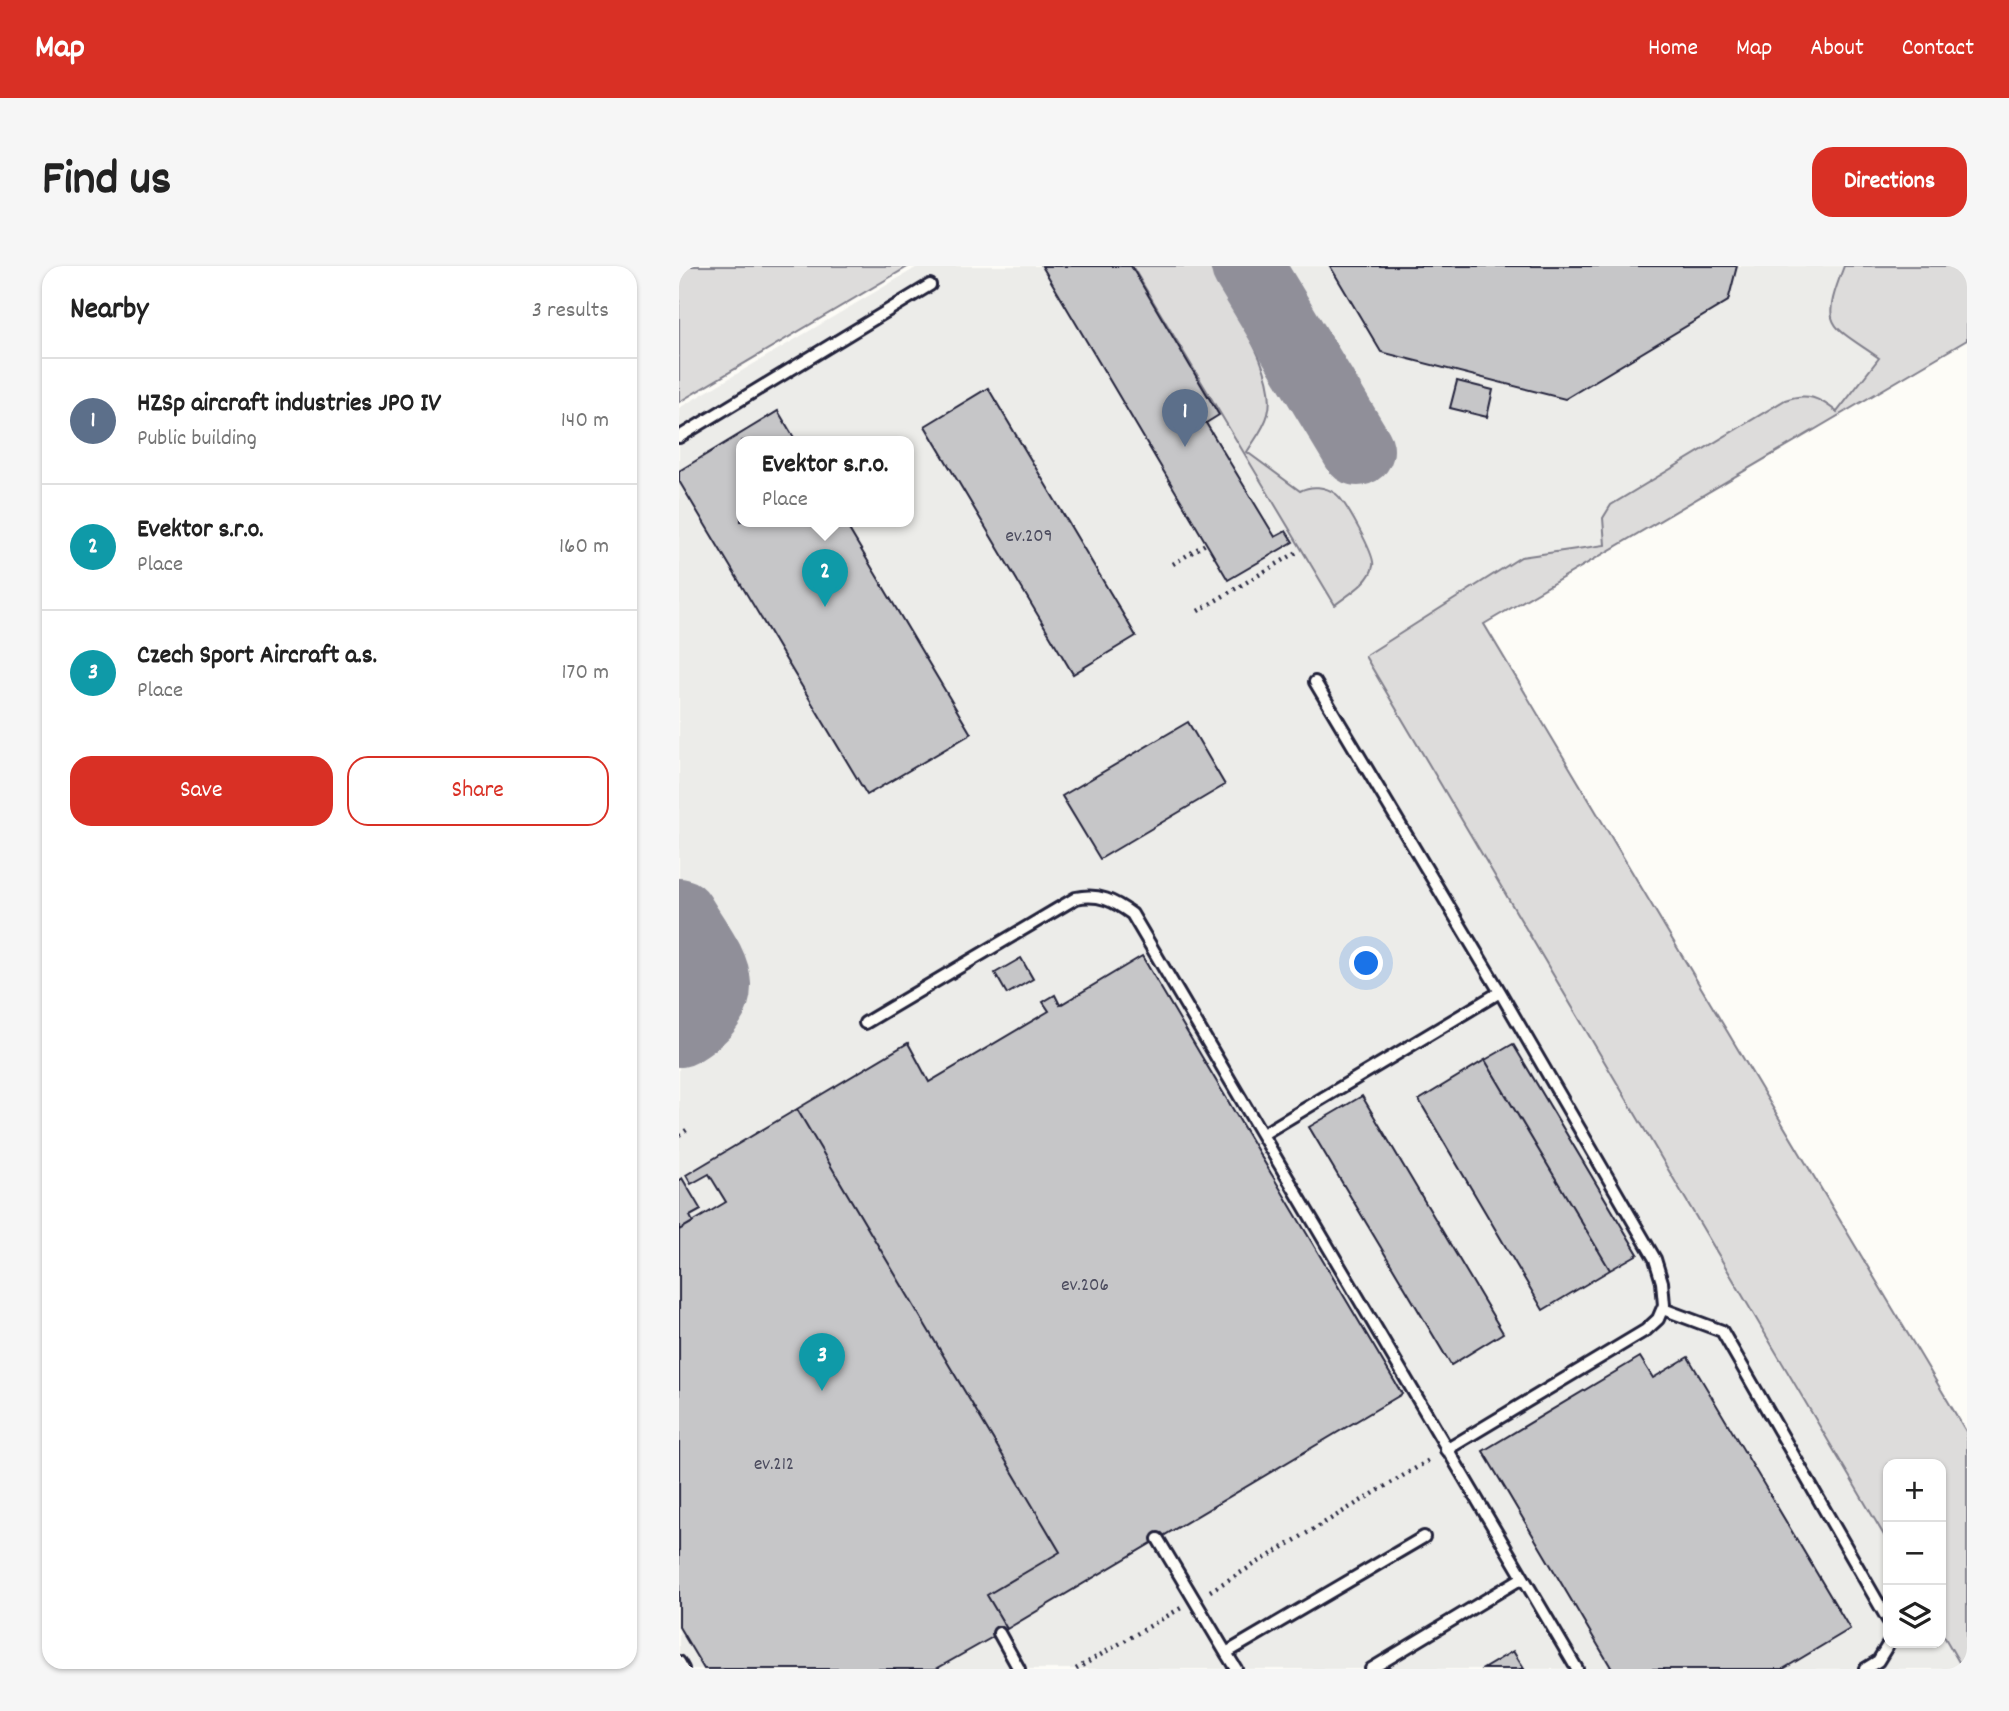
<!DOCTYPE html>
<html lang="en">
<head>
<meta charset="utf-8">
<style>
  body { margin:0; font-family:Dekko,sans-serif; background:#f6f6f6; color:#222 }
  .controls { position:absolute; right:21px; bottom:21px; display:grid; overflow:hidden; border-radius:14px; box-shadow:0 2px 5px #0004 }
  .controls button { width:63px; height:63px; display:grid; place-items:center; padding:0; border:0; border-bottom:2px solid #e0e0e0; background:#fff; color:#222; font:35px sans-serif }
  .you { position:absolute; left:688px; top:698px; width:24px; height:24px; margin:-18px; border:5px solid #fff; border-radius:50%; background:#1a73e8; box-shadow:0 0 0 10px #1a73e833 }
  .badge { display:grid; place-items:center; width:46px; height:46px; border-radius:50%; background:#d93025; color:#fff; font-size:23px; font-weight:700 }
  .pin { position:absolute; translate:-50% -58px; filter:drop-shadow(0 2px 4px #0008) }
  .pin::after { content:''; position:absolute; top:37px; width:24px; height:21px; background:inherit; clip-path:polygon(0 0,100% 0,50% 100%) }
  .popup { position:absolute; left:57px; top:170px; width:178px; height:91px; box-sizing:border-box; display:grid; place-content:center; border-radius:14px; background:#fff; filter:drop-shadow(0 2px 5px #0005); font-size:23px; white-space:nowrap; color:#767676 }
  .popup b { font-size:26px; color:#222 }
  .popup::after { content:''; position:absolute; left:50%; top:100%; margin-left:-14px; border:14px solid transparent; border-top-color:#fff }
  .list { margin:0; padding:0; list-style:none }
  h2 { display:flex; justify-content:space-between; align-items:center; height:91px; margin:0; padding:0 28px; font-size:30px }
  h2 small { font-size:23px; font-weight:400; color:#767676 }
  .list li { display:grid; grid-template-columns:46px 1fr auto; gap:21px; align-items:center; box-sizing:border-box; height:126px; padding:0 28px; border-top:2px solid #e0e0e0 }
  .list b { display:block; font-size:26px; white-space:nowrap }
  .list p { margin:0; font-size:23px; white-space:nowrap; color:#767676 }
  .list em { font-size:23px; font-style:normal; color:#767676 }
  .actions { display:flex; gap:14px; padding:21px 28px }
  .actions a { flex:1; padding:16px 0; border:2px solid #d93025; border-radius:21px; text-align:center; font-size:24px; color:#d93025 }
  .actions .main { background:#d93025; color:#fff }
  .icon { flex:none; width:38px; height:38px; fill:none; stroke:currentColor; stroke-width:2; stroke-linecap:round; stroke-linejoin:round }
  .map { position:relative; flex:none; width:1288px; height:1403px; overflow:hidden; border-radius:21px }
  header { display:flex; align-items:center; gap:42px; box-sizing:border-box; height:98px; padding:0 35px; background:#d93025; color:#fff }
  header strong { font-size:33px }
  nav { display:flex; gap:38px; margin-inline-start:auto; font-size:24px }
  .intro { display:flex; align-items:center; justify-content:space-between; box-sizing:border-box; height:168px; padding:0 42px }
  h1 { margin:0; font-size:49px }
  .button { padding:18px 32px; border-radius:21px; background:#d93025; color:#fff; font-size:24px; font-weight:700 }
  main { display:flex; gap:42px; padding:0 42px }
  aside { flex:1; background:#fff; border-radius:21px; box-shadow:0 2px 5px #0004 }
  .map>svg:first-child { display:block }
</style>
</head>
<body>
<header>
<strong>Map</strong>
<nav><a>Home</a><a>Map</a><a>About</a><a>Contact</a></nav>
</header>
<div class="intro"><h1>Find us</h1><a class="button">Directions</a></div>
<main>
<aside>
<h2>Nearby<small>3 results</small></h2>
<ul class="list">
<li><span class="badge" style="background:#5c6f8a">1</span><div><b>HZSp aircraft industries JPO IV</b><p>Public building</p></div><em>140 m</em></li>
<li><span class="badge" style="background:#0f9aa8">2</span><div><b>Evektor s.r.o.</b><p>Place</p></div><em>160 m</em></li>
<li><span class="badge" style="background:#0f9aa8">3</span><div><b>Czech Sport Aircraft a.s.</b><p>Place</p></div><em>170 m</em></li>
</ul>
<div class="actions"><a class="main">Save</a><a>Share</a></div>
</aside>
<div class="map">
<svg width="1288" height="1403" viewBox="0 0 1288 1403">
  <rect width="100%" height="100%" fill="#fdfcf7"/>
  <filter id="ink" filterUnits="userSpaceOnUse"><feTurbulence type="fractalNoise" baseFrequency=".0143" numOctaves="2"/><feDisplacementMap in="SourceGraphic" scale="14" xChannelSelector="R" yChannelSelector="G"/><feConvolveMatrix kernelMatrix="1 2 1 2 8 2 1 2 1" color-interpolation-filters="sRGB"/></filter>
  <g filter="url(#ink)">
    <path fill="#ecece9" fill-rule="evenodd" d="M240,0H1288V74L703,418L1209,1276V1377H1262V1365L1284,1403H0V142ZM62,175H230V255H62Z"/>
    <path fill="#dddcdb" stroke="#807f8b" stroke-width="2" d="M0,0H230L0,136Z
      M453,0H531C550,40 601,105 589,148C585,163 575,174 568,186L621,225C632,219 646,220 657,228C666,235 697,290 694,300C691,317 668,329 656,339Z
      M1165,0H1288V74L805,358L1288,1167V1403H1284L1262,1365V1198H1209V1276L686,390L842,291L926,279L924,252L932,239L1106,134C1129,126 1140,132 1158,146L1200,92C1150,57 1141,62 1165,0Z"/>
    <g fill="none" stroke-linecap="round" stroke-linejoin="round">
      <path stroke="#908f99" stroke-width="72" d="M568,0L679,184
        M0,648C29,697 64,727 0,765"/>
    </g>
    <path fill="#c6c6c8" stroke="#22223b" stroke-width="2" d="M363,0H452L540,149L527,157L596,271L607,265L614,276L549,314Z
      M651,0H1058L1049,35L886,133L702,86Z
      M778,115L814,124L808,151L771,142Z
      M309,122L457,370L394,408L246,160Z
      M99,145L117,175H62V255H165L292,468L188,529L0,215V205Z
      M509,456L546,519L421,593L383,530Z
      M463,690L723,1128L328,1363L308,1329L381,1286L118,843L229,777L250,816L370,745L364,736L376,729L381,739Z
      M342,692L354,713L328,728L316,707Z
      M834,778L959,988L931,1004L806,794Z
      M806,794L931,1004L864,1044L740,834Z
      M683,830L824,1067L772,1099L630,861Z
      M118,843L381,1286L308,1329L328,1363L257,1403H25L0,1361V964L47,936L30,908L12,918L7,909Z
      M3,912L22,944L11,950L14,956L0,964V914Z
      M961,1091L974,1112L1009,1091L1171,1363L1104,1403H933L804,1185Z
      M834,1385L845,1403H804Z"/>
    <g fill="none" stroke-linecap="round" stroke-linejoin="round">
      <g stroke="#22223b" stroke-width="16">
        <path id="service" d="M0,171L251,19
          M186,757L397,632C420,627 435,635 453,648L898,1403
          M584,868L821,726L636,416
          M984,1043L1043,1065L1209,1354
          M767,1184L967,1064L979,1053L985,1039L983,1016L976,993L821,726
          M479,1273L547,1387
          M320,1367L340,1403
          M0,1396L4,1403
          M557,1403L547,1387L745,1271
          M692,1403L843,1312
          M1186,1403L1199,1395L1210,1377"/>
      </g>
      <path stroke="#22223b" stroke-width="4.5" stroke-dasharray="2 5" stroke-linecap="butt" d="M494,298L528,277
        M519,345L620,285
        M0,869L9,863
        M531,1325L752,1193
        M397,1403L502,1342"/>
      <use href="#service" stroke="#fdfcf7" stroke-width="10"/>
    </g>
  </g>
  <g text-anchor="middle" stroke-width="5" stroke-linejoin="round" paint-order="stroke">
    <g font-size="19" fill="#4b4b5e">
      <text x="350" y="275">ev.209</text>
      <text x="406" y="1024">ev.206</text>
      <text x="95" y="1203">ev.212</text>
    </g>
  </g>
</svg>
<div class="controls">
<button>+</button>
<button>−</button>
<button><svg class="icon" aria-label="layers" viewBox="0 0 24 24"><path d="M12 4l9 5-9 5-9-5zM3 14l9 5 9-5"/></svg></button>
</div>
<div class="you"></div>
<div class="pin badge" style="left:506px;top:181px;background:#5c6f8a">1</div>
<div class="pin badge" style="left:146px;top:341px;background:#0f9aa8">2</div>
<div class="popup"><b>Evektor s.r.o.</b>Place</div>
<div class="pin badge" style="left:143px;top:1125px;background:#0f9aa8">3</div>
</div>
</main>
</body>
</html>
